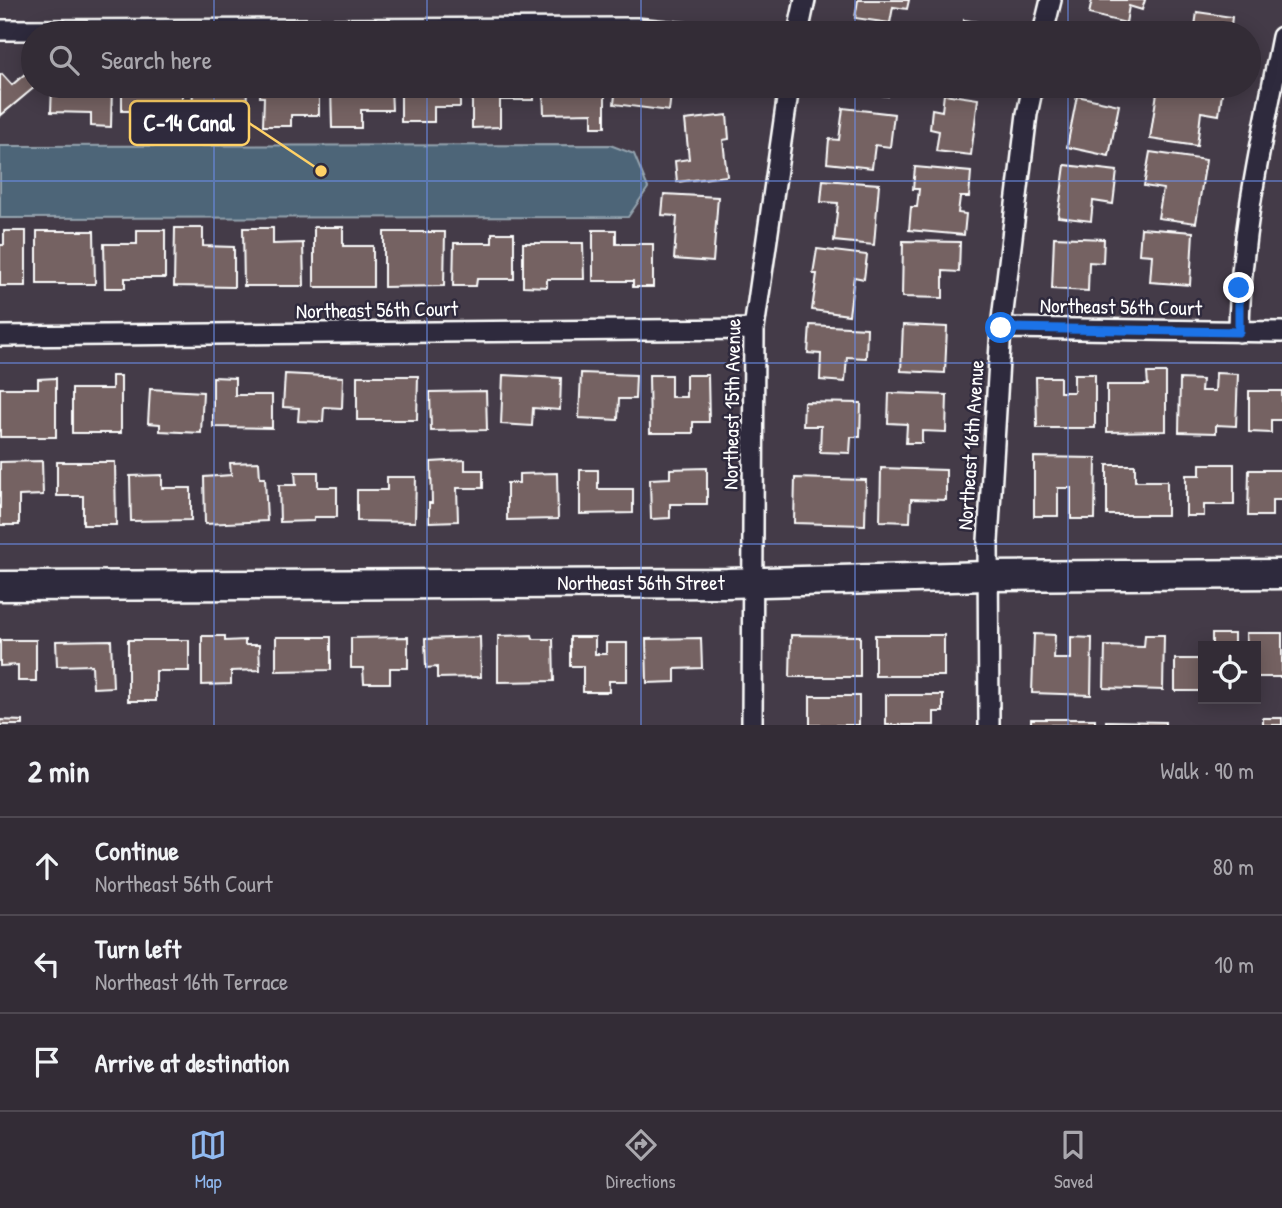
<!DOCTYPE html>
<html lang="en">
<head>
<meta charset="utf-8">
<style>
  body { margin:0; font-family:"Patrick Hand",sans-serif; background:#3b343e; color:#f1f3f6 }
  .controls { position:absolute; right:21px; bottom:21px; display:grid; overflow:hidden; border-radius:0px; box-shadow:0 4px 18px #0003 }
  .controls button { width:63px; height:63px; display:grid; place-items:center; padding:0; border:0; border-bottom:2px solid #4e4851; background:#332c36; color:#f1f3f6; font:35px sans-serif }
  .stop { position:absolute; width:21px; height:21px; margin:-16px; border:5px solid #1a73e8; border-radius:50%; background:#fff }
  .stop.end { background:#1a73e8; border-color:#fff; box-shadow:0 2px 7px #0008 }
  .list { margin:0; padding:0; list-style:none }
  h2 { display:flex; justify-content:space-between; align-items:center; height:91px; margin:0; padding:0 28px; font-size:30px }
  h2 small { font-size:23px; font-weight:400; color:#a9a7ad }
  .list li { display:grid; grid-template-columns:46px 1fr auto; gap:21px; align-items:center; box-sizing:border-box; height:98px; padding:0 28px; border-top:2px solid #4e4851 }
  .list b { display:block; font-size:26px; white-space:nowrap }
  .list p { margin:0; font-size:23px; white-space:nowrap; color:#a9a7ad }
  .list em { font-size:23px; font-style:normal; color:#a9a7ad }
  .icon { flex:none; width:38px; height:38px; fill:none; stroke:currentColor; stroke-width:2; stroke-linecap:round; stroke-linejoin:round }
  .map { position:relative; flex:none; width:1282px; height:725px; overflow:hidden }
  .search { position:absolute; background:#332c36; box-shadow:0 4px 18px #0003; left:21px; right:21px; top:21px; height:77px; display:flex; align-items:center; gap:18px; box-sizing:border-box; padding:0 24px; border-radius:38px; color:#a9a7ad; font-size:26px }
  .sheet { height:385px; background:#332c36 }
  nav { display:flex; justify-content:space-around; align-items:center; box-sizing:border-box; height:98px; border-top:2px solid #4e4851; background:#332c36; font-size:19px; color:#a9a7ad }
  nav a { display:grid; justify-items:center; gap:4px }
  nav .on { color:#90b9f0 }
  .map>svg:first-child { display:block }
</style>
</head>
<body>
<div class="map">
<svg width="1282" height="725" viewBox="0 0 1282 725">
  <rect width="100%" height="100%" fill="#443b48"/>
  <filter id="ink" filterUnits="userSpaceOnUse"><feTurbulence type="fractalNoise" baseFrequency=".0143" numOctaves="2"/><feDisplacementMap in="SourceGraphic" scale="14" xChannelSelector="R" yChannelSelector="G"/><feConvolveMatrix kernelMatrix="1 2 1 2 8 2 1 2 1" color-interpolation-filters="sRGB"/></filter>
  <g filter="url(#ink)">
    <path fill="#4d6578" stroke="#94a3ae" stroke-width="2" d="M610,145L634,154L648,188L628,217L0,218V146Z"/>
    <path fill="#756262" stroke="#fff" stroke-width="2" d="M858,0H909L907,9L893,7L890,23L855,18Z
      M1092,0H1145L1142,10L1129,6L1126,23L1089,14Z
      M1197,12L1232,17L1230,33H1194Z
      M964,20L994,24L993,33H963Z
      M1088,29L1109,33H1087Z
      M33,67V86H36L0,116V75L2,74L12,85Z
      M52,86H112L111,127L91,126V113L51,112Z
      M122,86H182V128H161V111H122Z
      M193,86H247L246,119L192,117Z
      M261,86H319V115H291V126H263L264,97H260Z
      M331,86H391L392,110H361V128H332Z
      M401,86H460V107H434V122H401Z
      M472,86H534V100H500V127L472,128Z
      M543,86H605V127H592V113L544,114Z
      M616,86H672L669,111L614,104Z
      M854,86H889L888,96L853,91Z
      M1081,86H1113L1112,92Z
      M1158,86H1223L1219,115L1201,112L1197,146L1150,139Z
      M944,94L978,99L971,155L936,151L939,131L930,129L932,109L942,111Z
      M1077,96L1119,105L1109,156L1067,147Z
      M843,108L894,114L890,147L875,145L872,168L827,163L829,139L839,140Z
      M727,115L729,139L723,140L727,176L677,182L675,161L689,159L685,120Z
      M1150,152L1206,160L1196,223L1158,218L1163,189L1144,186Z
      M1065,165L1117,171L1113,204L1093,201L1091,221L1058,217Z
      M915,167L971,172L969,197H960L958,213L966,214L964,235L909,230L911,207H917L919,189H913Z
      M823,180L879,184L874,245L834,241L838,203L821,202Z
      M664,194L718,197L713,262L674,259L677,216L662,215Z
      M314,227H343V246H373V287H314Z
      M175,228H203V246L234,247V287L174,286Z
      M243,228H273V244L303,243L304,286H244Z
      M1141,228L1193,232L1190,285L1150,282L1152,255L1139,254Z
      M137,230H165V278H125V288H105L104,244H137Z
      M593,230H616V244H653V287H633V281H593Z
      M4,231H26V286H0V245H4Z
      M37,231H94L95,284H37Z
      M384,232H445L444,286L384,287Z
      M492,233H514V279H477L476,286H453L454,243H492Z
      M1054,237L1104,239L1103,263L1089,262L1088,291L1052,289Z
      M903,241L960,242L959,272L943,271V298L902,297Z
      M523,243H583L584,279H547V287L523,286Z
      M817,249L867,255L864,279L854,277L849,315L812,310L817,274H813Z
      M810,325L867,328L866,358L847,357L845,382L820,380L821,354L808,353Z
      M903,325L947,327L945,373L901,371Z
      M581,373L636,375L635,399H619L618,420L579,418Z
      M1147,373H1166V431L1107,432V385H1148Z
      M1216,373L1238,374L1236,426L1216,425V433L1179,432L1180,379L1202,380L1201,391H1215Z
      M285,374L343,377L342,408L324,407L323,422L298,421L299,408L283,407Z
      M1074,374H1095V428H1037L1036,377H1060V392H1074Z
      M503,375L561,378L560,410L533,408L532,426L501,424Z
      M649,375H671V397H686V375H708L709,422H693V433H650Z
      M112,376H121V433H72V389H112Z
      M357,376H418L417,420H357Z
      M213,377L235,378V395H272V428L213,427Z
      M56,378V437H0V388H38V379Z
      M150,389L203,392L201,433L160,431V424L148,423Z
      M486,391L487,430L431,431L430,392Z
      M1249,391H1282V420H1271V433L1249,432Z
      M889,393L947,395L946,432L922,431V443H906L907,424L888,423Z
      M804,402L861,403L860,437H851L850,453L820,452L821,426H803Z
      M1034,457L1096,458L1095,519H1071V488H1058V516H1034Z
      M465,460V470H483V488H457L458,521L429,522V503H432L431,462Z
      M42,461L43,495L19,496V525H0V462Z
      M57,462H115L116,525H83V496H57Z
      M259,462L260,478H265L267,521L205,524L204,477L231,475L230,463Z
      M1200,464H1234V505H1204V516H1186V475H1200Z
      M1107,465H1135V481H1167V515H1107Z
      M707,468V504H670V518L651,519L650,479L670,478V469Z
      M881,468L946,470V500L911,499L910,522L880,521Z
      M580,470H598V489H633V513L580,514Z
      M1249,470H1282V500H1272V516H1248Z
      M295,472H318V487H337V517H314V521L280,522L279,485H296Z
      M557,473L558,519L507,520V483H519V474Z
      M162,475V488H191V520L131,521L130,476Z
      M387,477H416L415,522L357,521V490H387Z
      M795,478L866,480L865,525L794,523Z
      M1246,633H1282V677H1256V646H1247Z
      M1034,634L1055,635L1054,659H1071V637L1092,638L1091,695L1032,693Z
      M1212,634H1234V646H1212Z
      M532,635L533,639H553L554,681L498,682V636Z
      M791,635L860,636V677H790Z
      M875,635H944V676H875Z
      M1145,635H1164L1163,690L1104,688L1105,646L1144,647Z
      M202,636H225V641L245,640V645H259L260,670L231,671V684L202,685Z
      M276,637H331V670L276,671Z
      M408,637V668H390V683H364L363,668H351V638Z
      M480,637L481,677L437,678V667L426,668L425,639Z
      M570,637H595V654H606V643H627V681H609V692H583V666H570Z
      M701,638L702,668L675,669V682L647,683L646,639Z
      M0,640H36V681H18V665L0,666Z
      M111,640L113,687L93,688L92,665L57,666L56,641Z
      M128,640H189V671H156V701H128Z
      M1175,659H1203V691H1175Z
      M886,695H943V712H934V725H886Z
      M810,696H859V725H810Z
      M1263,718H1282V725H1263Z
      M1031,719H1095V725H1031Z
      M0,720L23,721V725H0Z
      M1106,721L1165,722V725H1106Z"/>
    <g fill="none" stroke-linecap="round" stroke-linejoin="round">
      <g stroke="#fff" stroke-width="24">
        <path id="street" d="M0,30L636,28L687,33
          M798,33L805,0
          M1043,33L1051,0
          M1001,328L1282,332
          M1239,332C1240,232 1263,134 1282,37
          M0,336L754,329
          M752,725L754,329L789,86
          M989,725L988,541L1001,328L1027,114L1033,86"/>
      </g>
      <g stroke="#fff" stroke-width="33">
        <path id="secondary" d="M0,586L727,583L988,576L1282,574"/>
      </g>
      <use href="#street" stroke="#2f2a3d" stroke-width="19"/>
      <use href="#secondary" stroke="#2f2a3d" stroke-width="28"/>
    </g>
  </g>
  <g fill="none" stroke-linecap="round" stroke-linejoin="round" filter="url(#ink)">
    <path stroke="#1a73e8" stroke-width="9" d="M1001,328L1239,332V288"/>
  </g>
  <path fill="none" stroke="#6c8ce6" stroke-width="2" stroke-opacity="0.55" d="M214,0V33M427,0V33M641,0V33M855,0V33M1068,0V33M214,86V725M427,86V725M641,86V725M855,86V725M1068,86V725M0,181H1282M0,363H1282M0,544H1282"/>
  <g text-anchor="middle" stroke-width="5" stroke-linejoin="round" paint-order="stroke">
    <g font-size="21" fill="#fff" stroke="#2f2a3d">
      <text transform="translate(1121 307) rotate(1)" y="7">Northeast 56th Court</text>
      <text transform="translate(377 310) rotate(-1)" y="7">Northeast 56th Court</text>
      <text transform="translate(732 404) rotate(-89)" y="7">Northeast 15th Avenue</text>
      <text transform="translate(971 445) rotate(-86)" y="7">Northeast 16th Avenue</text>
      <text x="641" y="590">Northeast 56th Street</text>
    </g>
  </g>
  <path fill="none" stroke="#ffd166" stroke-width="2.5" d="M321 171L249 123"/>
  <circle fill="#ffd166" stroke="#2f2a3d" stroke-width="2.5" cx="321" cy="171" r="7"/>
  <rect fill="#2f2a3d" stroke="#ffd166" stroke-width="2.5" x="130" y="101" width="119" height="44" rx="7"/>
  <g font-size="23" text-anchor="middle" font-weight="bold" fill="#fff">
    <text x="189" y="131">C-14 Canal</text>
  </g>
</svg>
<div class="controls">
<button><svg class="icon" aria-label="locate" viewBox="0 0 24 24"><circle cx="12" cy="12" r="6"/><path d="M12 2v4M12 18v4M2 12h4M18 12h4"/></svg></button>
</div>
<div class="stop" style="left:1001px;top:328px"></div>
<div class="stop end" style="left:1239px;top:288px"></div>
<div class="search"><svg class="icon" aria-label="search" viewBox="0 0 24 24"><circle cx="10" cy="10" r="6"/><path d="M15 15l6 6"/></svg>Search here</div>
</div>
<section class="sheet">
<h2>2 min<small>Walk · 90 m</small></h2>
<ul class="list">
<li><svg class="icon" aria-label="ahead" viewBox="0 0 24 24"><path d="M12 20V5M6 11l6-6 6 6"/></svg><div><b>Continue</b><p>Northeast 56th Court</p></div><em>80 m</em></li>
<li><svg class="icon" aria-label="left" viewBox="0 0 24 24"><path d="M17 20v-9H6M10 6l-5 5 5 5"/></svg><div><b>Turn left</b><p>Northeast 16th Terrace</p></div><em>10 m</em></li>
<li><svg class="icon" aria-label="arrive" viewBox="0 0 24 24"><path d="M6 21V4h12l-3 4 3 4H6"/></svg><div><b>Arrive at destination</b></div></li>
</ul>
</section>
<nav>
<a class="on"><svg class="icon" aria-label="map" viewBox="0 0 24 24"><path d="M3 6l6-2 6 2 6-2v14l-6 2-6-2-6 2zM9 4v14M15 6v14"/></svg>Map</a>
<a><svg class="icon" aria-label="directions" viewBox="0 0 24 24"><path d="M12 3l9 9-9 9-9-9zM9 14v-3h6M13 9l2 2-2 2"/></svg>Directions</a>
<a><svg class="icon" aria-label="saved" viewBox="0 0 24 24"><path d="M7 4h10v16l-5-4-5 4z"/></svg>Saved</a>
</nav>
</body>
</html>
